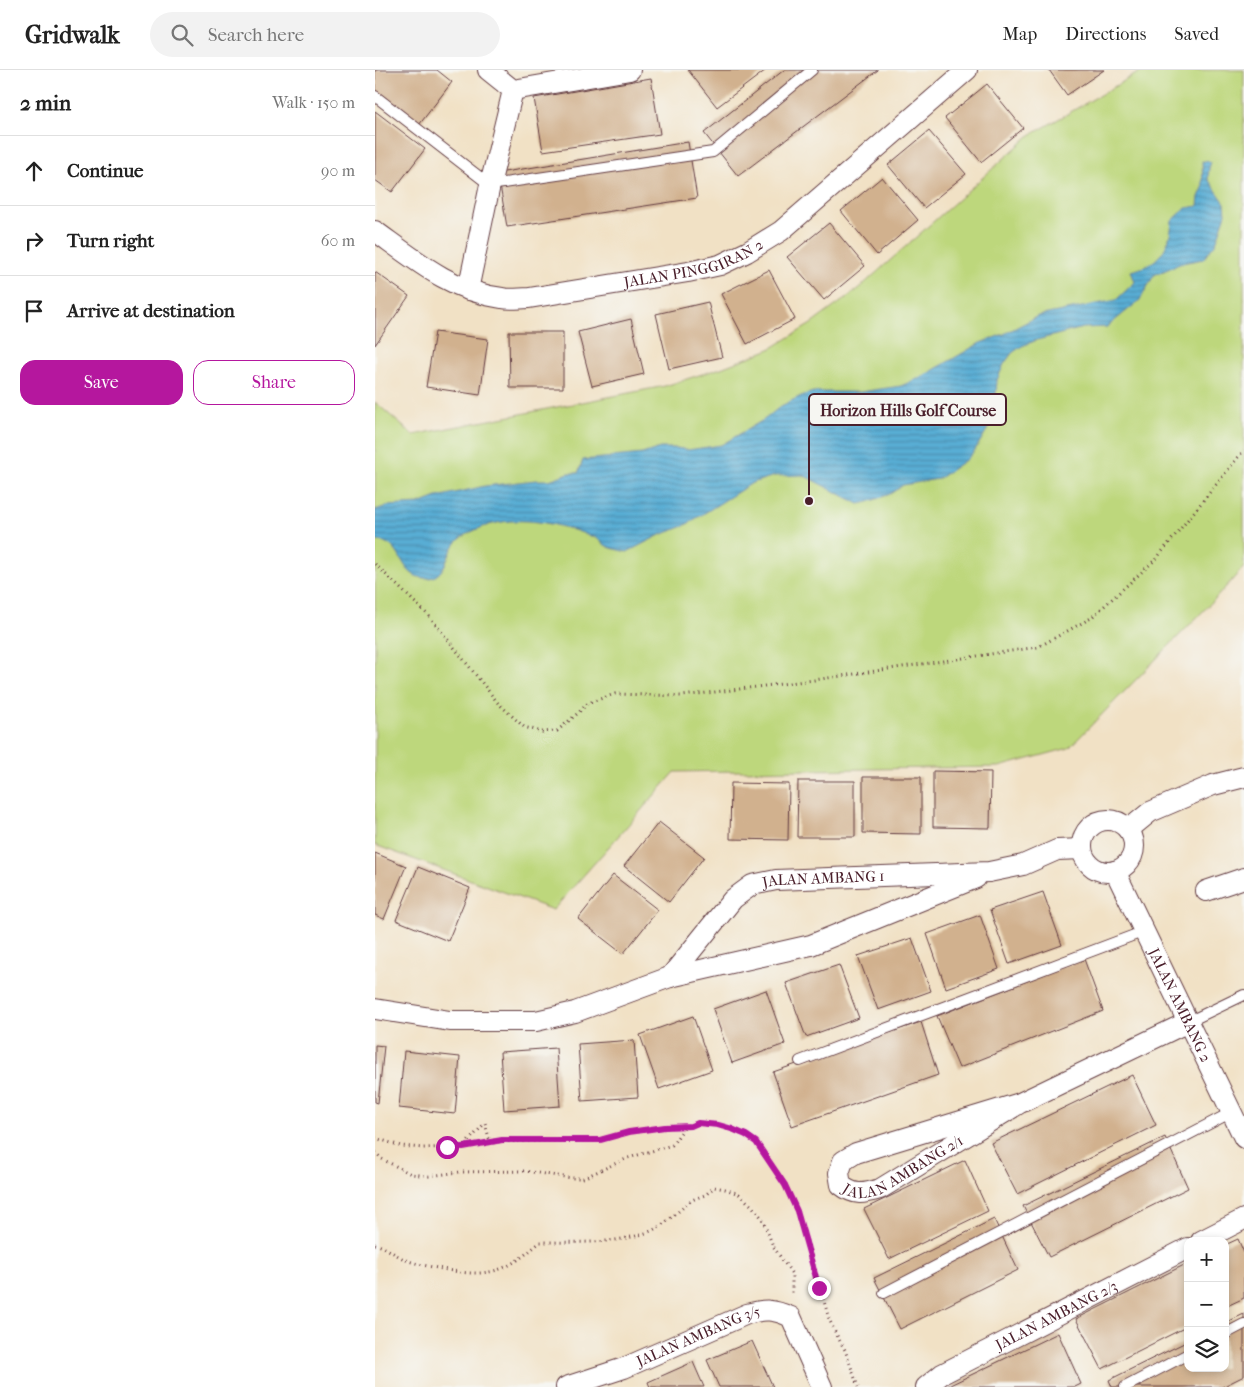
<!DOCTYPE html>
<html lang="en">
<head>
<meta charset="utf-8">
<style>
  body { margin:0; font-family:"IM FELL French Canon",serif; background:#f2f2f2; color:#222 }
  .controls { position:absolute; right:15px; bottom:15px; display:grid; overflow:hidden; border-radius:10px; box-shadow:0 2px 8px #0003 }
  .controls button { width:45px; height:45px; display:grid; place-items:center; padding:0; border:0; border-bottom:1px solid #e0e0e0; background:#fff; color:#222; font:25px sans-serif }
  .stop { position:absolute; width:15px; height:15px; margin:-11px; border:4px solid #b5179e; border-radius:50%; background:#fff }
  .stop.end { background:#b5179e; border-color:#fff; box-shadow:0 1px 5px #0008 }
  .list { margin:0; padding:0; list-style:none }
  h2 { display:flex; justify-content:space-between; align-items:center; height:65px; margin:0; padding:0 20px; font-size:21px }
  h2 small { font-size:16px; font-weight:400; color:#767676 }
  .list li { display:grid; grid-template-columns:32px 1fr auto; gap:15px; align-items:center; box-sizing:border-box; height:70px; padding:0 20px; border-top:1px solid #e0e0e0 }
  .list b { display:block; font-size:19px; white-space:nowrap }
  .list em { font-size:16px; font-style:normal; color:#767676 }
  .actions { display:flex; gap:10px; padding:15px 20px }
  .actions a { flex:1; padding:11px 0; border:1px solid #b5179e; border-radius:15px; text-align:center; font-size:18px; color:#b5179e }
  .actions .main { background:#b5179e; color:#fff }
  .icon { flex:none; width:28px; height:28px; fill:none; stroke:currentColor; stroke-width:2; stroke-linecap:round; stroke-linejoin:round }
  .map { position:relative; flex:none; width:869px; height:1317px; overflow:hidden }
  header { display:flex; align-items:center; gap:30px; box-sizing:border-box; height:70px; padding:0 25px; background:#fff; border-bottom:1px solid #e0e0e0 }
  header strong { font-size:24px }
  nav { display:flex; gap:28px; margin-inline-start:auto; font-size:18px }
  .search { width:350px; height:45px; background:#f2f2f2; display:flex; align-items:center; gap:12px; box-sizing:border-box; padding:0 18px; border-radius:28px; color:#767676; font-size:19px }
  main { display:flex }
  aside { flex:1; background:#fff }
  .map>svg:first-child { display:block }
</style>
</head>
<body>
<header>
<strong>Gridwalk</strong>
<div class="search"><svg class="icon" aria-label="search" viewBox="0 0 24 24"><circle cx="10" cy="10" r="6"/><path d="M15 15l6 6"/></svg>Search here</div>
<nav><a>Map</a><a>Directions</a><a>Saved</a></nav>
</header>
<main>
<aside>
<h2>2 min<small>Walk · 150 m</small></h2>
<ul class="list">
<li><svg class="icon" aria-label="ahead" viewBox="0 0 24 24"><path d="M12 20V5M6 11l6-6 6 6"/></svg><div><b>Continue</b></div><em>90 m</em></li>
<li><svg class="icon" aria-label="right" viewBox="0 0 24 24"><path d="M7 20v-9h11M14 6l5 5-5 5"/></svg><div><b>Turn right</b></div><em>60 m</em></li>
<li><svg class="icon" aria-label="arrive" viewBox="0 0 24 24"><path d="M6 21V4h12l-3 4 3 4H6"/></svg><div><b>Arrive at destination</b></div></li>
</ul>
<div class="actions"><a class="main">Save</a><a>Share</a></div>
</aside>
<div class="map">
<svg width="869" height="1317" viewBox="0 0 869 1317">
  <defs>
    <pattern id="water-rules" width="6" height="5" patternUnits="userSpaceOnUse" patternTransform="scale(1.25)"><rect width="6" height="5" fill="#58add4"/><path d="M0 2.5h6" fill="none" stroke="#4b8cac"/></pattern>
  </defs>
  <rect width="100%" height="100%" fill="#f6f6f2"/>
  <filter id="ink" filterUnits="userSpaceOnUse"><feTurbulence type="fractalNoise" baseFrequency=".02" numOctaves="2"/><feDisplacementMap in="SourceGraphic" scale="10" xChannelSelector="R" yChannelSelector="G"/><feConvolveMatrix kernelMatrix="1 2 1 2 8 2 1 2 1" color-interpolation-filters="sRGB"/></filter>
  <filter id="wash" filterUnits="userSpaceOnUse"><feTurbulence type="fractalNoise" baseFrequency=".0096" numOctaves="4" result="noise"/><feDisplacementMap in="SourceGraphic" scale="20" xChannelSelector="R" yChannelSelector="G"/><feGaussianBlur stdDeviation="1.12" result="paint"/><feColorMatrix in="noise" values="0 0 0 0 0 0 0 0 0 0 0 0 0 0 0 0 0 1.4 0 .05"/><feComposite in="paint" operator="in"/></filter>
  <g filter="url(#wash)">
    <rect width="100%" height="100%" fill="#f1e1c5"/>
    <path fill="#bdd77c" stroke="#847b54" d="M768,0H869V497L839,530L694,678L624,697L300,702L178,840L0,775V332L38,365L290,316L346,298L395,279L436,254L482,220L654,66Z"/>
    <path fill="url(#water-rules)" stroke="#516680" d="M827,91L836,92L834,98L833,109L850,133L851,144L841,173L828,189L807,193L779,205L765,230L732,257L708,258L662,270L647,276L637,283L629,294L622,310L620,336L615,355L600,380L592,389L563,409L528,415L515,424L493,432L484,434L428,405L399,406L377,413L309,456L285,465L252,482C245,480 236,479 230,475C227,473 225,470 221,468C193,457 166,449 135,451C120,452 97,459 85,469C70,481 73,510 49,508C23,506 29,470 0,471V440L12,436L44,434L62,427L110,416L161,410H174L194,403H203L208,390L267,384L285,378H302L313,380L346,375L390,349L406,336L426,326L438,322H485L526,316L550,305L605,273L629,264L663,246L741,230L760,212L756,201C783,195 795,179 797,151L811,138L823,136L824,127L828,118Z"/>
    <g id="blocks">
      <path fill="#d1b18e" d="M0,0H62L77,12L44,55L0,21Z
        M313,0H391L342,37Z
        M409,0H503L363,106L329,63Z
        M674,0H729L692,25Z
        M276,8L285,64L168,81L159,28Z
        M612,14L648,58L606,92L570,48Z
        M0,41L50,79L17,122L0,110Z
        M554,61L591,104L549,138L513,95Z
        M313,72L322,128L132,157L123,103Z
        M507,107L543,150L502,185L466,141Z
        M454,153L490,196L449,230L412,187Z
        M394,200L420,249L372,274L346,224Z
        M0,202L34,226L0,275Z
        M333,232L347,287L294,299L281,244Z
        M256,249L269,304L217,316L203,262Z
        M60,262L113,269L105,325L51,317Z
        M134,262H188V318H135Z
        M558,701L616,702L615,758L558,757Z
        M488,707H546V764L488,763Z
        M423,711H480V767H422Z
        M356,713L414,714L413,770L355,769Z
        M284,752L329,787L294,832L249,796Z
        M0,783L31,796L9,849L0,845Z
        M43,797L95,818L73,871L21,850Z
        M238,805L283,840L248,884L203,849Z
        M668,822L687,875L634,894L615,840Z
        M605,845L624,899L571,918L552,864Z
        M537,868L556,921L503,940L483,886Z
        M709,889L728,941L584,998L562,946Z
        M464,895L484,948L431,967L411,913Z
        M391,920L410,974L357,993L338,939Z
        M318,946L337,1000L284,1019L265,965Z
        M546,952L563,1005L417,1056L398,1002Z
        M259,970L263,1027L207,1031L203,974Z
        M0,975L9,976L3,1033L0,1032Z
        M181,978L185,1036L129,1040L125,982Z
        M29,981L85,987L80,1044L24,1038Z
        M757,1005L781,1055L642,1124L616,1073Z
        M790,1067L813,1118L674,1187L648,1136Z
        M590,1090L613,1141L514,1189L489,1139Z
        M619,1149L643,1200L525,1259L499,1208Z
        M863,1169L869,1183V1228L850,1237V1175Z
        M813,1193V1256L727,1299L701,1249Z
        M869,1244V1306L847,1317H737L734,1310L813,1271V1298H850V1253Z
        M683,1263L706,1314L700,1317H571Z
        M377,1271L398,1317H344L332,1290Z
        M318,1292L329,1317H275L273,1312Z"/>
    </g>
  </g>
  <g filter="url(#ink)">
    <use href="#blocks" fill-opacity="0" stroke="#633c42" stroke-width="1"/>
    <g fill="none" stroke-linecap="round" stroke-linejoin="round">
      <g stroke="#633c42" stroke-width="12">
        <path id="service" d="M0,26L115,115L338,82L437,0
          M813,952L869,925
          M425,991L770,861
          M509,1223L857,1042
          M850,1264L869,1254
          M750,1317L813,1284"/>
      </g>
      <g stroke="#633c42" stroke-width="22">
        <g id="minor">
          <path d="M113,0L138,20L255,0"/>
          <path id="s1" d="M0,161C39,189 78,222 127,228C136,230 145,228 154,228L313,202L345,195L372,182L406,161L592,0"/>
          <path d="M93,220L115,115L138,20"/>
          <circle cx="733" cy="776" r="26"/>
          <path d="M753,760L775,742L838,715L869,707"/>
          <path id="s2" d="M740,801L869,1068"/>
          <path d="M831,821L869,808"/>
          <path d="M295,907L436,875L601,808"/>
          <path id="s3" d="M0,939L75,951H161L200,942L295,907L358,829L377,815L401,810L614,802L648,795L682,780L707,779"/>
          <path id="s4" d="M645,1033L481,1083L468,1091L464,1103L466,1115C480,1126 488,1124 505,1119L645,1033L813,952"/>
          <path d="M826,1171L869,1149"/>
          <path id="s5" d="M191,1317L249,1298L372,1244C390,1239 398,1239 416,1247L447,1317"/>
          <path id="s6" d="M551,1317L567,1304L813,1178"/>
        </g>
      </g>
      <path stroke="#633c42" stroke-width="3" stroke-dasharray="1 4" stroke-linecap="butt" d="M0,494L55,547L123,633L149,657L167,662L182,661L202,644L213,633L240,624L307,626L439,610L663,577L716,548L781,489L869,380
        M0,1068L26,1076L48,1078L88,1077L127,1071L225,1070L255,1062L290,1057L313,1056
        M90,1075L110,1053L114,1068L120,1071
        M0,1082L7,1089L36,1104L54,1106L85,1102L150,1101L196,1108H208L253,1088L297,1075L309,1058L323,1053L343,1055L371,1065L381,1072L390,1085L410,1115L417,1129L436,1185L454,1249L461,1264L470,1280L483,1317
        M0,1174C11,1177 20,1185 31,1190C44,1195 58,1197 72,1200C115,1208 133,1201 165,1172C202,1172 240,1175 276,1161C291,1154 303,1141 316,1131C320,1128 325,1127 330,1125C333,1123 336,1120 339,1117L350,1119L364,1124L377,1136L387,1148L398,1176L417,1204V1226"/>
      <use href="#service" stroke="#fff" stroke-width="10"/>
      <use href="#minor" stroke="#fff" stroke-width="20"/>
    </g>
  </g>
  <g fill="none" stroke-linecap="round" stroke-linejoin="round" filter="url(#ink)">
    <path stroke="#b5179e" stroke-width="6" d="M72,1077H88L127,1070H225L254,1062L290,1057L316,1056L323,1053L343,1055L357,1059L371,1065L381,1072L410,1115L422,1141L444,1218"/>
  </g>
  <g text-anchor="middle" stroke-width="4" stroke-linejoin="round" paint-order="stroke">
    <g font-size="15" fill="#4a1f2b" stroke="#f6f6f2">
      <text dy="5" stroke="none"><textPath href="#s1" startOffset="341">JALAN PINGGIRAN 2</textPath></text>
      <text dy="5" stroke="none"><textPath href="#s3" startOffset="499">JALAN AMBANG 1</textPath></text>
      <text dy="5" stroke="none"><textPath href="#s2" startOffset="149">JALAN AMBANG 2</textPath></text>
      <text dy="5" stroke="none"><textPath href="#s4" startOffset="282">JALAN AMBANG 2/1</textPath></text>
      <text dy="5" stroke="none"><textPath href="#s6" startOffset="149">JALAN AMBANG 2/3</textPath></text>
      <text dy="5" stroke="none"><textPath href="#s5" startOffset="142">JALAN AMBANG 3/5</textPath></text>
    </g>
  </g>
  <path fill="none" stroke="#4a1f2b" stroke-width="2" d="M434 431L434 340"/>
  <circle fill="#4a1f2b" stroke="#f6f6f2" stroke-width="2" cx="434" cy="431" r="5"/>
  <rect fill="#f6f6f2" stroke="#4a1f2b" stroke-width="2" x="434" y="324" width="197" height="31" rx="5"/>
  <g font-size="16" text-anchor="middle" font-weight="bold" fill="#4a1f2b">
    <text x="533" y="346">Horizon Hills Golf Course</text>
  </g>
</svg>
<div class="controls">
<button>+</button>
<button>−</button>
<button><svg class="icon" aria-label="layers" viewBox="0 0 24 24"><path d="M12 4l9 5-9 5-9-5zM3 14l9 5 9-5"/></svg></button>
</div>
<div class="stop" style="left:72px;top:1077px"></div>
<div class="stop end" style="left:444px;top:1218px"></div>
</div>
</main>
</body>
</html>
